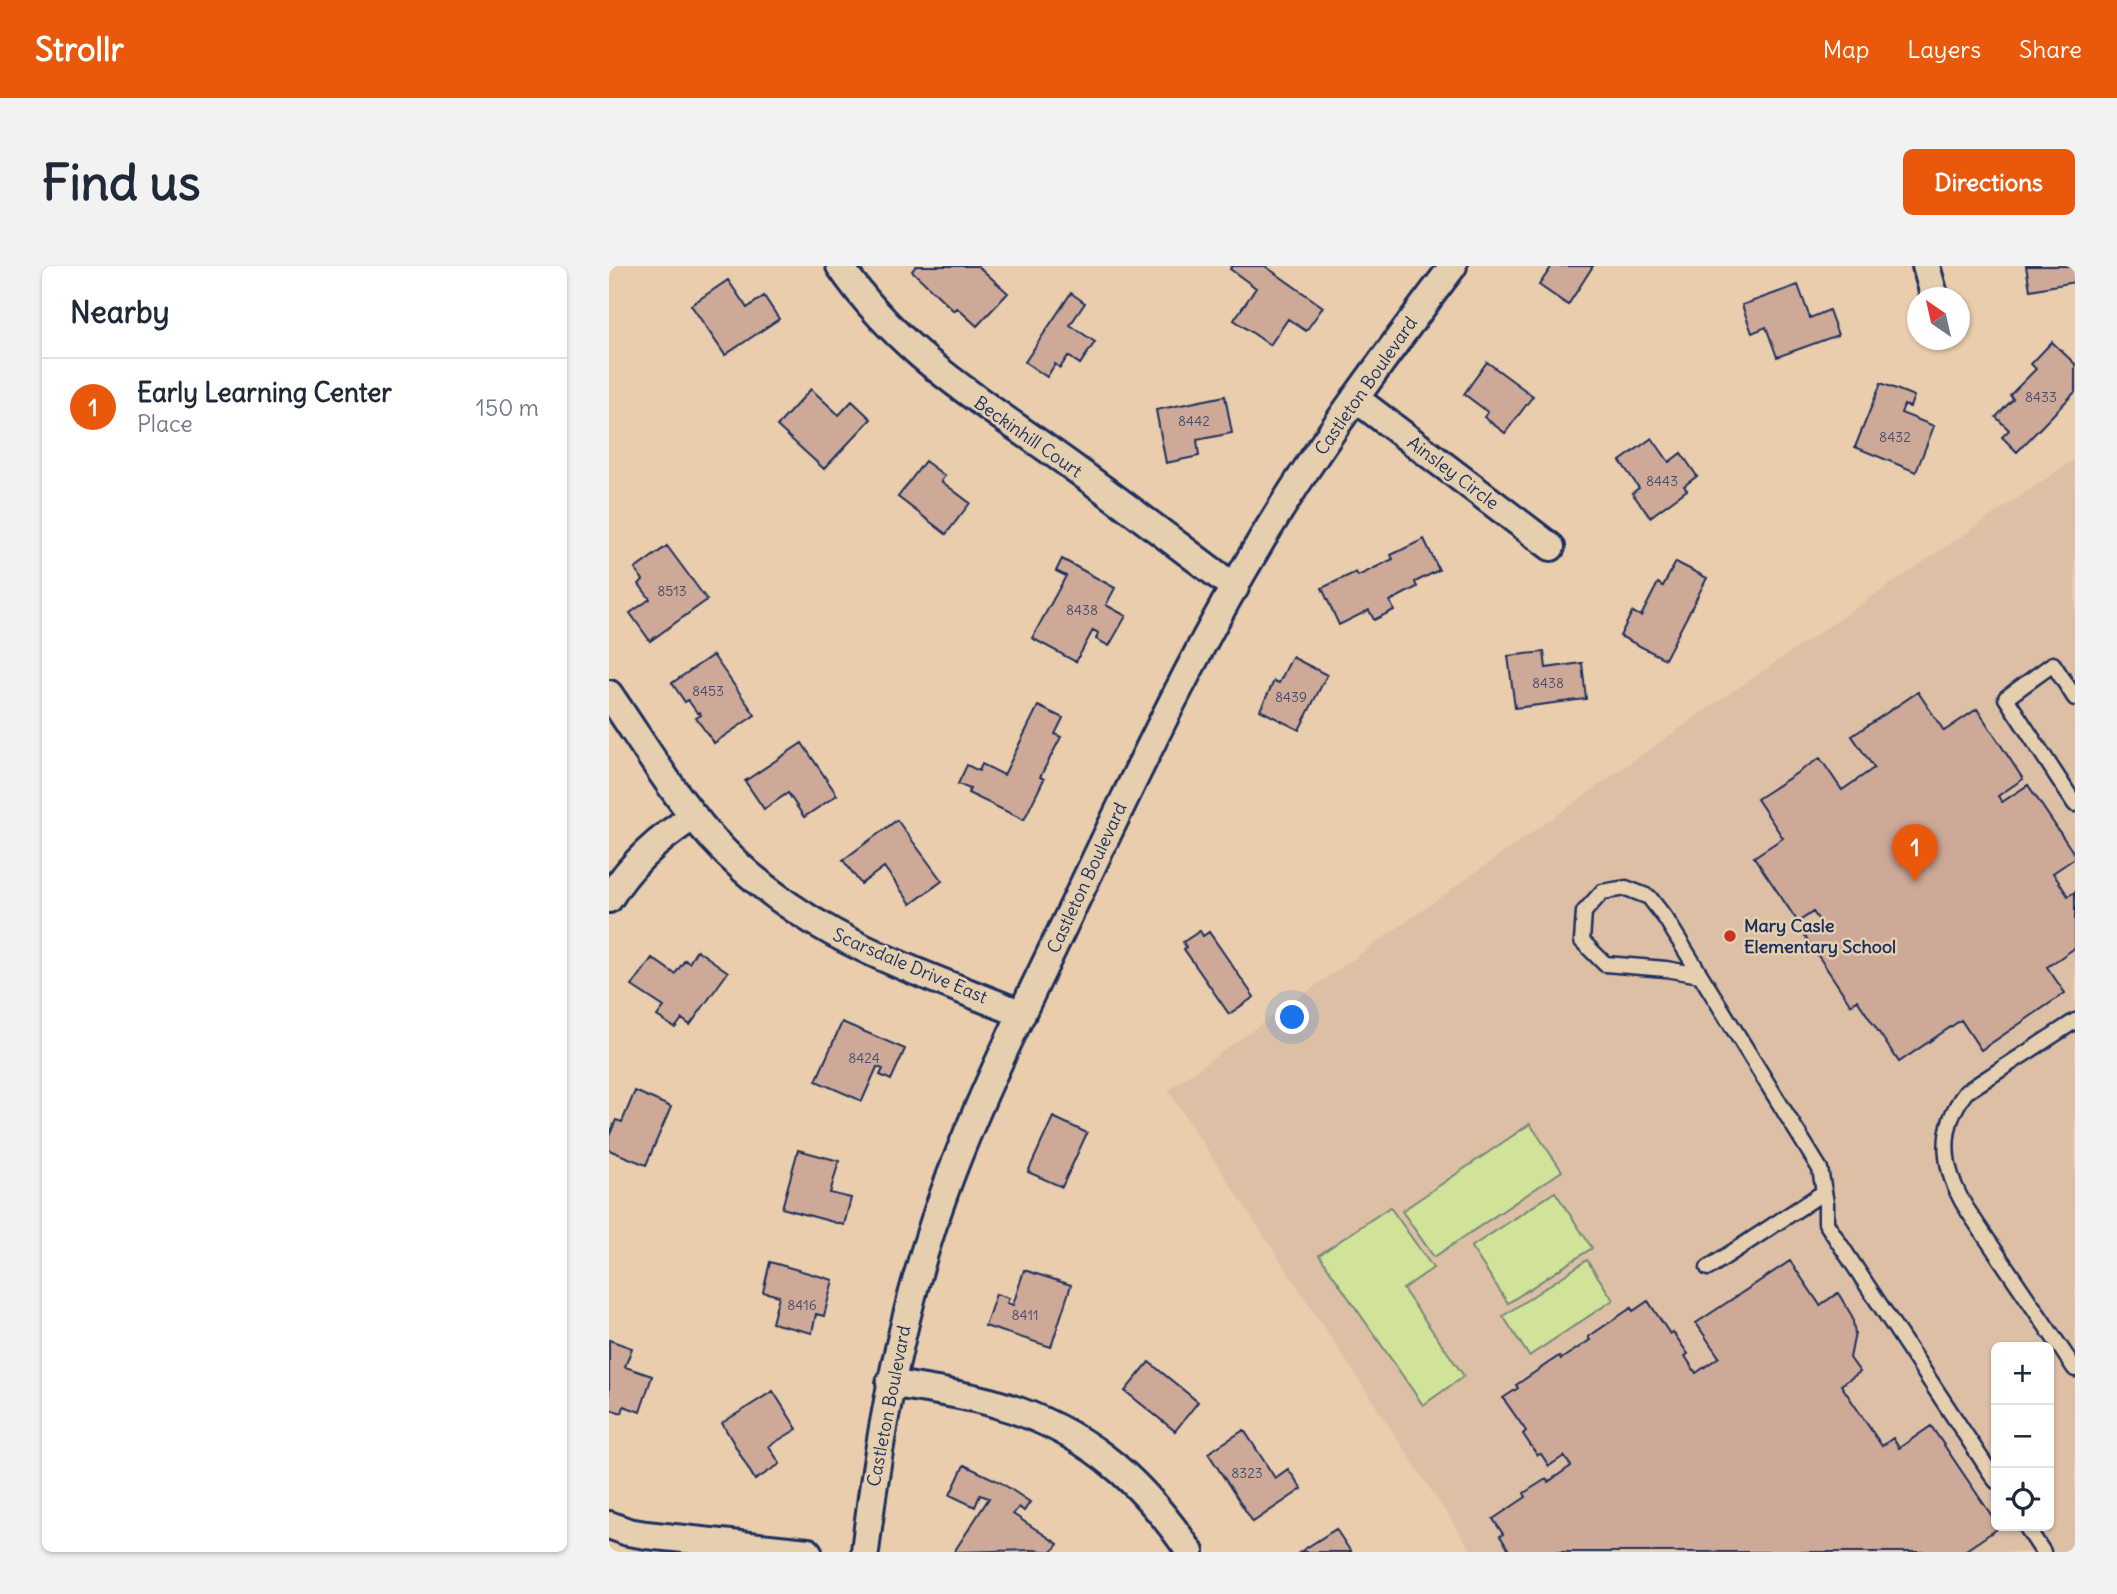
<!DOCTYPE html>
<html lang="en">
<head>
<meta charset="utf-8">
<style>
  body { margin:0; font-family:Delius,sans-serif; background:#f2f2f3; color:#1f2937 }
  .controls { position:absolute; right:21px; bottom:21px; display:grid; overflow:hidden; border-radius:10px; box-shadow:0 2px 5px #0004 }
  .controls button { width:63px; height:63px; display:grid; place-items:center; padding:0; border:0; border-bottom:2px solid #e0e1e3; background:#fff; color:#1f2937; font:35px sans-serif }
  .compass { position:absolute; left:1298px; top:21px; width:63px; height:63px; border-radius:50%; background:#fff; box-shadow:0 2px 5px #0004; rotate:326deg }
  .you { position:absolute; left:684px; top:752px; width:24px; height:24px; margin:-18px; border:5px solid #fff; border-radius:50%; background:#1a73e8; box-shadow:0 0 0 10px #1a73e833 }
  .badge { display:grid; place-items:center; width:46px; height:46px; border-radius:50%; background:#ea580c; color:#fff; font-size:23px; font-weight:700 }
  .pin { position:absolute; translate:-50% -58px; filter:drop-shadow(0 2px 4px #0008) }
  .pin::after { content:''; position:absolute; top:37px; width:24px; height:21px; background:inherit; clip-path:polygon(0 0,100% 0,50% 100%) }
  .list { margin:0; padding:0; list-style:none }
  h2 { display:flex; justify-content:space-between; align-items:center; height:91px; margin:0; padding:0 28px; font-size:30px }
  h2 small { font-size:23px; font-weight:400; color:#747a83 }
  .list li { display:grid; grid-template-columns:46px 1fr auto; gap:21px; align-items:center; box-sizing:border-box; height:98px; padding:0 28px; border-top:2px solid #e0e1e3 }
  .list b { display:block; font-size:26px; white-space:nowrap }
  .list p { margin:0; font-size:23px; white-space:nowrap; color:#747a83 }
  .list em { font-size:23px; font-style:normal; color:#747a83 }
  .icon { flex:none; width:38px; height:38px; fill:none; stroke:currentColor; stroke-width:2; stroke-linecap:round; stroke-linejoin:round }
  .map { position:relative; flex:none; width:1466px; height:1286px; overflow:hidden; border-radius:10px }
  header { display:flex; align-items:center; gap:42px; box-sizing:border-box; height:98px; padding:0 35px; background:#ea580c; color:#fff }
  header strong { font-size:33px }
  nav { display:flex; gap:38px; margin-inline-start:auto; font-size:24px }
  .intro { display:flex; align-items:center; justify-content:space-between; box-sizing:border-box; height:168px; padding:0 42px }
  h1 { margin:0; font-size:49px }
  .button { padding:18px 32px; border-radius:10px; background:#ea580c; color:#fff; font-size:24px; font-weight:700 }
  main { display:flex; gap:42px; padding:0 42px }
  aside { flex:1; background:#fff; border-radius:10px; box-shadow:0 2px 5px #0004 }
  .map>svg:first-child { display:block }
</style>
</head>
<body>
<header>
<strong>Strollr</strong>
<nav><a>Map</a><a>Layers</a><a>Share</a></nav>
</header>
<div class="intro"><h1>Find us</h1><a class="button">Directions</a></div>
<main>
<aside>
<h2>Nearby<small></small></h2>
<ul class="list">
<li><span class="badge">1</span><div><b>Early Learning Center</b><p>Place</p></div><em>150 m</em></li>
</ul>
</aside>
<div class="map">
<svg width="1466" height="1286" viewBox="0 0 1466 1286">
  <rect width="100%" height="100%" fill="#e9cdac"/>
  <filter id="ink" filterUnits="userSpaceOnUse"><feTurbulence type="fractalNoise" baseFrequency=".0143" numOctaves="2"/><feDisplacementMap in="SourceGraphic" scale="14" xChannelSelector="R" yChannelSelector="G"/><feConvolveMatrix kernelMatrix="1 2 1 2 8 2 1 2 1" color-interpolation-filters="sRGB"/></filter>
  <g filter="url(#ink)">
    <path fill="#ddbfa5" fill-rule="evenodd" d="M1466,193V1286H863L559,824L1095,445ZM1387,1081H1440V1260H1387Z"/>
    <path fill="#d0e398" stroke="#76897b" stroke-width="2" d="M921,858L953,905L825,991L793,945Z
      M946,926L983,982L899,1037L862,981Z
      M781,941L824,1002L794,1023L855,1110L814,1139L710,989Z
      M978,994L1004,1034L920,1090L894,1050Z"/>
    <path fill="#cea998" stroke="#1b2f5e" stroke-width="2" d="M307,0H369L399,27L368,60L348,42L345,45L303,5Z
      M623,0H656L714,41L697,65L679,53L661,79L625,54L647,22L621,3Z
      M943,0H984L959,39L930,19Z
      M1417,0H1466V16L1421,24Z
      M119,14L138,42L155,30L170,53L116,89L82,39Z
      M1189,19L1201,52L1220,44L1229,69L1168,91L1157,61L1143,67L1133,39Z
      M462,27L476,37L461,59L486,76L471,98L459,90L451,102L446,98L438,111L416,96Z
      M1443,76L1466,98V126L1408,186L1393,171L1400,164L1387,151L1404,133L1401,129L1427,103L1422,98Z
      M878,96L924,130L896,167L875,151L879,146L855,128Z
      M1272,117L1305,130L1301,141L1295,139L1292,147L1325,160L1307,206L1246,181Z
      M202,123L230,149L243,135L262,153L215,203L168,160Z
      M616,130L623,167L588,174L590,190L557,197L547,144Z
      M1043,172L1060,196L1072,187L1088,210L1075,220L1078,224L1041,251L1023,227L1030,222L1011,195Z
      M316,195L336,210L332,215L361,237L337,268L289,231Z
      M815,273L830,304L806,316L808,321L781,335L785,344L765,354L760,344L730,359L713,322L747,306L749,310L784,293L782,289Z
      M58,280L98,334L41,375L21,347L41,333L30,318L34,314L26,303Z
      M453,293L506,322L497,339L517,350L500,380L487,373L489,367L484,364L467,396L423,372L457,310L447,305Z
      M1067,296L1098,312L1056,393L1011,370L1023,346L1032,350L1049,317L1054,320Z
      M935,386L937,402L973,397L977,433L906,442L899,390Z
      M104,389L146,449L105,477L87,452L92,449L91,446L89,448L79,434L76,436L63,417Z
      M683,391L718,409L690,464L651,444L665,415L670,417Z
      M1309,426L1335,465L1368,443L1414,513L1389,530L1393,536L1419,519L1466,589V592L1444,607L1459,630L1466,626V682L1438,701L1456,727L1372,784L1352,754L1290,796L1248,734L1242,739L1196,670L1213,659L1204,646L1189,656L1145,591L1174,572L1148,533L1211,492L1233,524L1265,502L1243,470Z
      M429,440L454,452L446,468L452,471L431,511L435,513L415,554L359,527L361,523L349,518L358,499L370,505L373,498L395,509Z
      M193,477L228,529L195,551L179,527L155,543L136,515Z
      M288,554L333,615L302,638L275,601L252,618L234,594Z
      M591,665L594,670L600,666L645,731L620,748L575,683L577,681L574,676Z
      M88,684L119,706L81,759L73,753L66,762L48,750L55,741L23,720L43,692L66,708L76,694L80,697Z
      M233,756L296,783L282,814L271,809L274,803L268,801L253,835L207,815Z
      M26,825L62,841L37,899L0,884V870L7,854L13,856Z
      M444,851L478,867L453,921L419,906Z
      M189,884L230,895L221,927L242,932L235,959L173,942Z
      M1181,995L1211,1039L1229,1027L1243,1050L1246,1067L1241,1092L1251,1106L1232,1119L1273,1180L1284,1172L1290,1182L1322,1160L1387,1256V1260L1391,1261L1354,1286H901L891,1270L894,1268L884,1253L917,1231L915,1227L937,1213L939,1216L962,1200L955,1190L940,1200L932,1188L928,1189L914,1168L917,1165L894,1132L909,1122L907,1119L950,1090L952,1093L981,1074L979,1071L1022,1042L1024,1045L1039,1035L1061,1068L1064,1066L1079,1088L1076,1090L1087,1107L1110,1091L1087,1057Z
      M161,996L224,1014L215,1050L207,1048L203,1067L163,1057L170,1030L154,1026Z
      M415,1004L462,1019L442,1081L376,1060L387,1028L400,1032L398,1037L404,1039Z
      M0,1074L23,1082L16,1101L43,1110L31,1146L15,1140L13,1147L0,1143Z
      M540,1096L589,1136L566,1165L516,1125Z
      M164,1125L188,1163L160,1180L171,1198L146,1214L113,1157Z
      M635,1164L666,1212L679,1203L693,1223L644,1256L599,1187Z
      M355,1199L391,1216L421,1236L415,1245L410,1241L404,1248L449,1278L443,1286L424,1284L345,1286L380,1232L371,1229L366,1241L341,1229Z
      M727,1263L742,1286H691Z"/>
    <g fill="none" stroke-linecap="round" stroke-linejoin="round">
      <g stroke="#1b2f5e" stroke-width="19">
        <path id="lane" d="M1466,432L1444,398L1397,432L1466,538
          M1091,709L1057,703L996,698L973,675L975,646L993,626L1017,622L1040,631L1057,653L1211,903L1217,937V957L1387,1215
          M1466,755L1357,826C1328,863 1334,904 1357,942L1466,1103
          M1099,1002L1215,926
          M1417,1260L1434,1286"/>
      </g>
      <g stroke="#1b2f5e" stroke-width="32">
        <path id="street" d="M231,0C288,83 357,125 437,182C501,227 563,275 626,322
          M1317,0L1324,25
          M746,132L942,281
          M0,428C33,476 63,527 102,571C190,669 295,700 413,748
          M0,633C20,599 52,571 85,550
          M281,1117C314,1123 348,1127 381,1136C471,1161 529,1209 581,1286
          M0,1259L19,1266L37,1269L199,1286
          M256,1286C269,1173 289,1064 325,956C362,845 417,740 467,634C529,504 590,374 666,252C720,165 782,82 844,0"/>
      </g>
      <use href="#lane" stroke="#e6cfae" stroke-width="14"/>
      <use href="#street" stroke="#e6cfae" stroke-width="26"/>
    </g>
  </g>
  <circle fill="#c8321e" stroke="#e6cfae" stroke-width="2.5" cx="1121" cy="670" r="7"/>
  <g text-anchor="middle" stroke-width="5" stroke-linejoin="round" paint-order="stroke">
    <g font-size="14" fill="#484e6c">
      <text x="1432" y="136">8433</text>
      <text x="585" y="160">8442</text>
      <text x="1286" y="176">8432</text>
      <text x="1053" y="220">8443</text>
      <text x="63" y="330">8513</text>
      <text x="473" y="349">8438</text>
      <text x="939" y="422">8438</text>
      <text x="99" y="430">8453</text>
      <text x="682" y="436">8439</text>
      <text x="255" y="797">8424</text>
      <text x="193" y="1044">8416</text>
      <text x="416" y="1054">8411</text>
      <text x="638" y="1212">8323</text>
    </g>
    <g font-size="18" fill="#1b2f5e" stroke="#e6cfae">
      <text transform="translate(757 120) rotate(-55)" y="6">Castleton Boulevard</text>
      <text transform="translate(419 171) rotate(35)" y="6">Beckinhill Court</text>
      <text transform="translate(844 207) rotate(37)" y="6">Ainsley Circle</text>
      <text transform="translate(478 612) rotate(-65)" y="6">Castleton Boulevard</text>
      <text transform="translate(301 700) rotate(23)" y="6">Scarsdale Drive East</text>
      <text transform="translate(280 1140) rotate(-79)" y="6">Castleton Boulevard</text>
    </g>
    <g font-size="18" font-weight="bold" fill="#1b2f5e" stroke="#e6cfae" text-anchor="start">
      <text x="1135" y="666">Mary Casle<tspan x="1135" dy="21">Elementary School</tspan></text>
    </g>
  </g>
</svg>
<div class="controls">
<button>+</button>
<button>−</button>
<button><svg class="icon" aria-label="locate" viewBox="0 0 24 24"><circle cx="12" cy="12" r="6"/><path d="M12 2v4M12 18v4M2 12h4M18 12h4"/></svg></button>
</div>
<svg class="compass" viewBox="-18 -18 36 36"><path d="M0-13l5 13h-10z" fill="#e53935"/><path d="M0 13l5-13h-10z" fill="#747a83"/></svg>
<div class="you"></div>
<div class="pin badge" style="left:1306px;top:616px">1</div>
</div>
</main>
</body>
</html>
